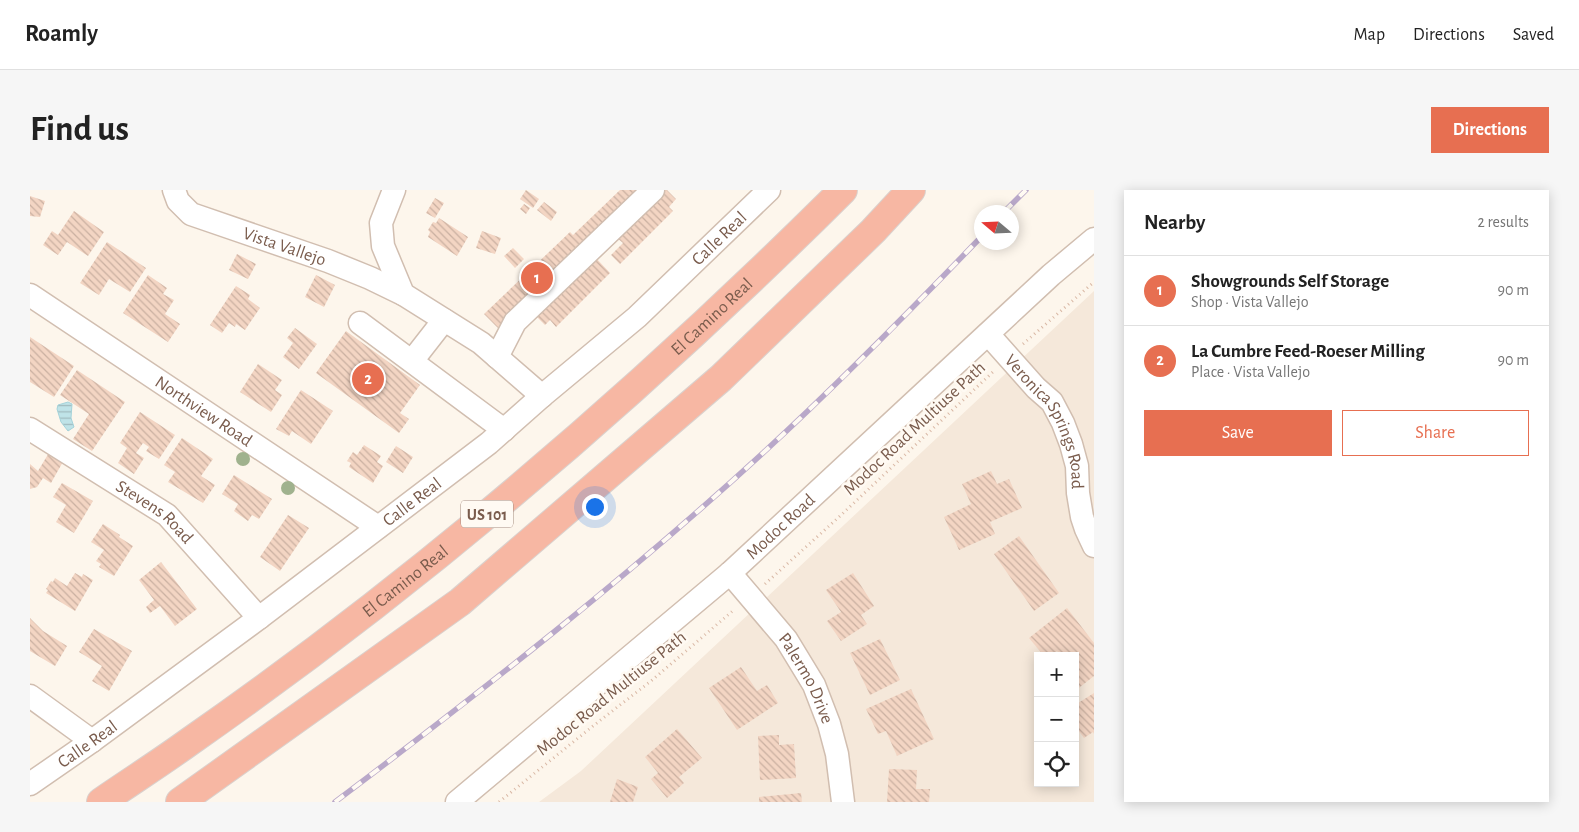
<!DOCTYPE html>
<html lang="en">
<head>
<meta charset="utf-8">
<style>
  body { margin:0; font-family:"Alegreya Sans",sans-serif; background:#f6f6f6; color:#222 }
  .controls { position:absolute; right:15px; bottom:15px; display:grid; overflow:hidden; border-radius:0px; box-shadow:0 2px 12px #0003 }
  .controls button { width:45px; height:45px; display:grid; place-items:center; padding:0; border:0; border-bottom:1px solid #e0e0e0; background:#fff; color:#222; font:25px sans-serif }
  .compass { position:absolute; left:944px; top:15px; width:45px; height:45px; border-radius:50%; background:#fff; box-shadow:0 2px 12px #0003; rotate:289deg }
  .you { position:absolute; left:564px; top:316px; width:18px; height:18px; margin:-12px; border:4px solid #fff; border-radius:50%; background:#1a73e8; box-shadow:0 0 0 8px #1a73e833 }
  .badge { display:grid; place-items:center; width:32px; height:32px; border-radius:50%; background:#e76f51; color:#fff; font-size:16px; font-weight:700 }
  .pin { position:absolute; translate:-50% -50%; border:2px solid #fff; box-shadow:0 1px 5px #0006 }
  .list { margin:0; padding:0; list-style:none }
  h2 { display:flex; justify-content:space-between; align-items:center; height:65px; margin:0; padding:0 20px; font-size:21px }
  h2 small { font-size:16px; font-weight:400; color:#767676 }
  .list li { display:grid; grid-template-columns:32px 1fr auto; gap:15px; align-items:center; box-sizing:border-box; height:70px; padding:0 20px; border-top:1px solid #e0e0e0 }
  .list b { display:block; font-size:19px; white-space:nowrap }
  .list p { margin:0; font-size:16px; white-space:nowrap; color:#767676 }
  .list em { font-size:16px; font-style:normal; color:#767676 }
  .actions { display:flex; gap:10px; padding:15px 20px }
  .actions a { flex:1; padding:11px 0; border:1px solid #e76f51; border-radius:0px; text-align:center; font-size:18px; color:#e76f51 }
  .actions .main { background:#e76f51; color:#fff }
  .icon { flex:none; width:28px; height:28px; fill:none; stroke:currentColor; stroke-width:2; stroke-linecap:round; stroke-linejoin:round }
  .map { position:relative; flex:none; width:1064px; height:612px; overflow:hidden; border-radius:0px }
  header { display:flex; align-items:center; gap:30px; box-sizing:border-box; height:70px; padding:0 25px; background:#fff; border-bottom:1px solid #e0e0e0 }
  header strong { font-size:24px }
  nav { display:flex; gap:28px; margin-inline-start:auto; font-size:18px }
  .intro { display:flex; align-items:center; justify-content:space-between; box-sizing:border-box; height:120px; padding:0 30px }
  h1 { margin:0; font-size:35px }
  .button { padding:12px 22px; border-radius:0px; background:#e76f51; color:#fff; font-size:18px; font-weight:700 }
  main { display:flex; gap:30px; padding:0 30px }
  aside { flex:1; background:#fff; border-radius:0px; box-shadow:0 2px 12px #0003 }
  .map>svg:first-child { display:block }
</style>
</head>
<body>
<header>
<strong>Roamly</strong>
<nav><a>Map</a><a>Directions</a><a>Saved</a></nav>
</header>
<div class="intro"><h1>Find us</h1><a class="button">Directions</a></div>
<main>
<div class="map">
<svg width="1064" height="612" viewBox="0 0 1064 612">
  <defs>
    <pattern id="water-rules" width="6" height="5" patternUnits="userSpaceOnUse" patternTransform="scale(1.25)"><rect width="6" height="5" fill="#bfe3e8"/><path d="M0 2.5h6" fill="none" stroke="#a0bbbe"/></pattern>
    <pattern id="building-back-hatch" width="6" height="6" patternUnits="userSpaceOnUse" patternTransform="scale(1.25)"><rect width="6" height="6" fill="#f3d5c3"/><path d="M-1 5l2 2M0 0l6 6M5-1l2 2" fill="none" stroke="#cab0a1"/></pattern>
  </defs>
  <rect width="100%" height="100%" fill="#fdf6ec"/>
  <path fill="#f5e8da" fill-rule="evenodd" d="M1064,101V612H509L551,581ZM1008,466H1045V593H1008Z"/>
  <path fill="url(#water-rules)" stroke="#a5d3da" d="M38,212L42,214L41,228L44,237L38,241L31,232L27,219L28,215Z"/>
  <path fill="url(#building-back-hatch)" d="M496,0L509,9L503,18L490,9Z
    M590,0H616L470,140L454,124L540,42L543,45Z
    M634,0H637L646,9L639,17L643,21L590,74L581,65L593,53L587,48Z
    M0,6L15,11L10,27L0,26Z
    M405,8L414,13L405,28L396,23Z
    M514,12L527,22L521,31L507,20Z
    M494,14L500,18L496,24L490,19Z
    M44,21L74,42L58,66L37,52L28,65L13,55L22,41L28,45Z
    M409,28L438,47L427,66L398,47L400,42L398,40L403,32L406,33Z
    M452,41L471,48L465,64L446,58Z
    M77,52L116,78L100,102L79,89L69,105L50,93Z
    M483,58L494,69L485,78L474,66Z
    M207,64L226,74L218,89L199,80Z
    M565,67L580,83L526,137L520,130L515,135L506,126Z
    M118,85L137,98L133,104L144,110L135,124L150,134L138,152L93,123Z
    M286,85L305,95L294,117L275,107Z
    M206,96L220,105L218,109L230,118L215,140L206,134L205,137L199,133L192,143L180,135Z
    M265,138L287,154L269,179L253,167L263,153L257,148Z
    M316,141L390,195L370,223L379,229L369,243L286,183Z
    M0,147L44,176L24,207L0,192Z
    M228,174L252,190L245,200L252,205L241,222L210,202Z
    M47,180L95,212L62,261L43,249L59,224L30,205Z
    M271,200L303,221L281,254L262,241L259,246L246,239Z
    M110,222L145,245L129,269L116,261L119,257L113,253L106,263L114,268L104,284L88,273L97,258L90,253Z
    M152,248L183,269L171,286L185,295L173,313L138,292L145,282L134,275Z
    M334,255L351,266L347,272L353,276L343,293L319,277L321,273L317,271L323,262L327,265Z
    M366,256L383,267L373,283L356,272Z
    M20,261L34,270L21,293L13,288L7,297L0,299V274L8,281Z
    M961,281L967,294L979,289L992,318L960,332L965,344L929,360L914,327L941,314L932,294Z
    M204,285L242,309L229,329L222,325L218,331L204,321L208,314L192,304Z
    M32,293L63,311L44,343L26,332L36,315L23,307Z
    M258,325L279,338L250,381L230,367Z
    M73,334L90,345L89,347L103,356L84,386L69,377L71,374L66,371L74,360L61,352Z
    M989,346L1029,403L1004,421L964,364Z
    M131,372L167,419L145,436L130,416L120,423L116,417L124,410L109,390Z
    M45,383L52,387L53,384L63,390L45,421L16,403L18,400L16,399L21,391L23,392L25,388L37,396Z
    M823,383L844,416L831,425L837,434L811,451L797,431L811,422L796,400Z
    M1037,418L1064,453V486L1045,501V466H1031L1027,461L1021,466H1014L999,448Z
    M0,428L13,441L37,456L25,476L0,461Z
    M64,439L102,461L79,501L62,491L72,476L49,462Z
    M850,449L870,490L840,505L820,463Z
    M711,477L727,501L737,495L748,513L707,540L679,498Z
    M881,499L904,549L867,566L856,541L848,544L836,519Z
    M1064,503V544L1063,542L1054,548L1045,536V515Z
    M647,539L672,568L649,587L654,593L637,608L621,589L628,583L615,567Z
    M749,545V555L764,554L766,588L730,590L728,546Z
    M859,579L887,580L886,599H900L899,612H857Z
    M587,589L608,597L603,612H580Z
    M771,603L772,612H729V607Z"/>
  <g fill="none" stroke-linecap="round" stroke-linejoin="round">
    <g stroke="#d1beb0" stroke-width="25">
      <g id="minor">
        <path id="s1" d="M144,0L148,11L161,24L298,71L340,88L373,104"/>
        <path d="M364,0L351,33L353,56L373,104L451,153L512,206"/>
        <path id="s2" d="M0,105L348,337"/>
        <path d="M330,133L474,240"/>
        <path id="s3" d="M958,144L1006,198L1022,212L1033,233L1041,254L1047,276L1048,303L1052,327L1056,339L1064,356"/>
        <path d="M467,167L485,132L623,0"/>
        <path d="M382,171L414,130"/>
        <path id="s4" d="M0,239L137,325L229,428"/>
        <path id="s5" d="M700,383L756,449L784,495L799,534L807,564L813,612"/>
        <path d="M0,506L62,551"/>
        <path id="s6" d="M0,594L62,551L229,428L459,253L512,206L607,127L739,0"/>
        <path id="s7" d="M427,612L700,383L1021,85L1064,49"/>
      </g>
    </g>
    <g stroke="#dad1cd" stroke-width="30">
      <g id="highway">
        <path id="s8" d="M71,612C100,592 130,573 159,552C393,389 611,201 813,0"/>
        <path d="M150,612L430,412L691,188L843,41L881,0"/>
      </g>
    </g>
    <path stroke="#d9b8a5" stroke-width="3" stroke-dasharray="1 4" stroke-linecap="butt" d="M993,154L1064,92
      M735,394L809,327L965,180
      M469,612L563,536L621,491L705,419"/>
    <use href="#minor" stroke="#fff" stroke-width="22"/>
    <use href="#highway" stroke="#f7b7a3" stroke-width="28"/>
    <g stroke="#b9a8c9" stroke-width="5.5">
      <path id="rail" d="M974,22L996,0
        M305,612C452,501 598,387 734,262C809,193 881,120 952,46"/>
    </g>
    <use href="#rail" stroke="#fffaf3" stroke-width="4" stroke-dasharray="11" stroke-linecap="butt"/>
  </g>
  <g fill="#a0b28e">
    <circle cx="213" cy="269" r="7"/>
    <circle cx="258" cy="298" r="7"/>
  </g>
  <g text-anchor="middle" stroke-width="5" stroke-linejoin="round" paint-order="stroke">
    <rect fill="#fffaf3" stroke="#a28b7f" stroke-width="1" x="431" y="310.5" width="52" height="27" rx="4"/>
    <g font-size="16" font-weight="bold" fill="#7a5c4d">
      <text x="457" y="330">US 101</text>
    </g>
    <g font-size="18" fill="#7a5c4d" stroke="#fffaf3">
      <text dy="6" stroke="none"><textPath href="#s6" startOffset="880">Calle Real</textPath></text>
      <text dy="6" stroke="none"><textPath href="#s1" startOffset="129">Vista Vallejo</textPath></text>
      <text dy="6" stroke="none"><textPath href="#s8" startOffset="781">El Camino Real</textPath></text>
      <text dy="6" stroke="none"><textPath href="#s2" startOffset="209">Northview Road</textPath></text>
      <text dy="6" stroke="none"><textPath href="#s3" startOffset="108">Veronica Springs Road</textPath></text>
      <text transform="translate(884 238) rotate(-43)" y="6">Modoc Road Multiuse Path</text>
      <text dy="6" stroke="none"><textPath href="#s6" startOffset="475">Calle Real</textPath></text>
      <text dy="6" stroke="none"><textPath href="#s4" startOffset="150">Stevens Road</textPath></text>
      <text dy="6" stroke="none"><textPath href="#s7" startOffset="425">Modoc Road</textPath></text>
      <text dy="6" stroke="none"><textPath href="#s8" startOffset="376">El Camino Real</textPath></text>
      <text dy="6" stroke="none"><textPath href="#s5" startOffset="131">Palermo Drive</textPath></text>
      <text transform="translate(581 503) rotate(-39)" y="6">Modoc Road Multiuse Path</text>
      <text dy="6" stroke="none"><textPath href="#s6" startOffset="70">Calle Real</textPath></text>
    </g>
  </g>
</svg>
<div class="controls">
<button>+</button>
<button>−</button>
<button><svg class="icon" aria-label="locate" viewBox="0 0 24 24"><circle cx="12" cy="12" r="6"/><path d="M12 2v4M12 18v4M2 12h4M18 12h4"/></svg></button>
</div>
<svg class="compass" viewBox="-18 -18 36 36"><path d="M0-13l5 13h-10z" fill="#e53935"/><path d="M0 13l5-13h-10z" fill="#767676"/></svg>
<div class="you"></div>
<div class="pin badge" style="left:507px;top:88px">1</div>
<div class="pin badge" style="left:338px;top:189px">2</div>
</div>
<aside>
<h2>Nearby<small>2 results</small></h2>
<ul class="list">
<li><span class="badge">1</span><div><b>Showgrounds Self Storage</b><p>Shop · Vista Vallejo</p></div><em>90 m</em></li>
<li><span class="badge">2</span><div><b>La Cumbre Feed-Roeser Milling</b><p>Place · Vista Vallejo</p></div><em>90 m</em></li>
</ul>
<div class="actions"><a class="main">Save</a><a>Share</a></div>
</aside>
</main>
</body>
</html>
